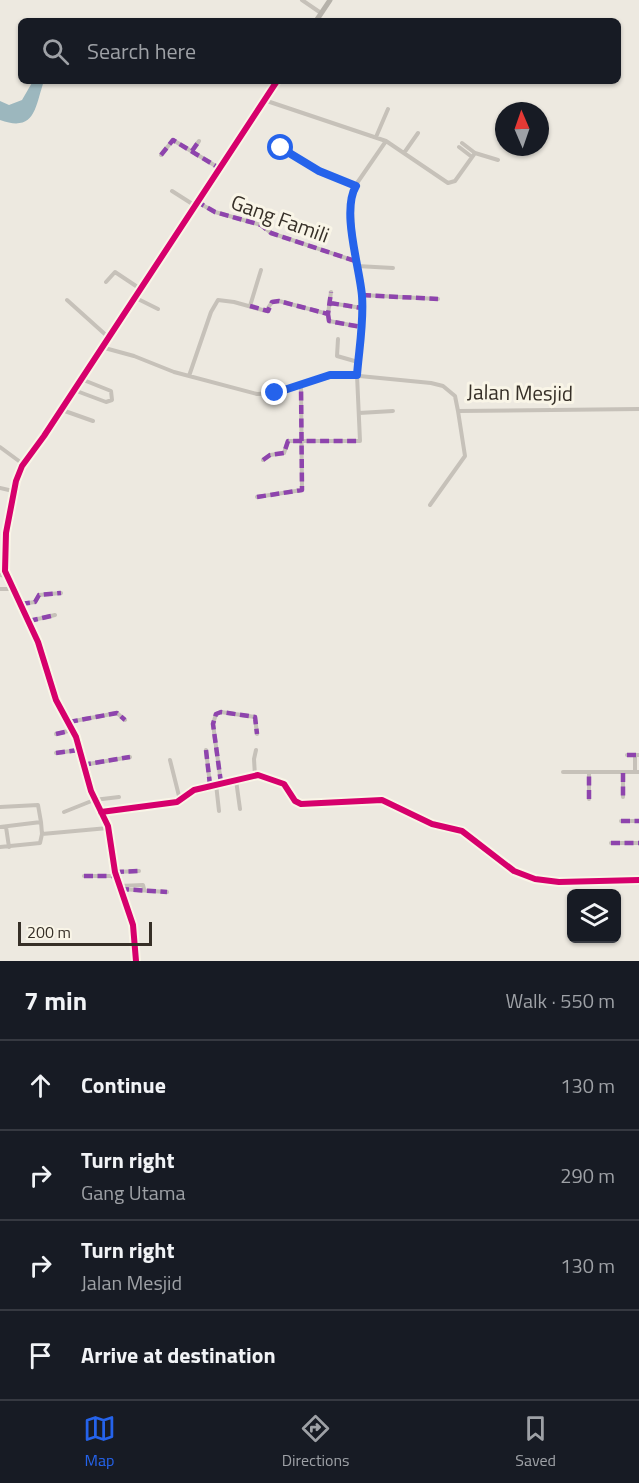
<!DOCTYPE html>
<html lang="en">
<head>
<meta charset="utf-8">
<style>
  body { margin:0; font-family:"Titillium Web",sans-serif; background:#242831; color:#f1f3f6 }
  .controls { position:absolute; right:18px; bottom:18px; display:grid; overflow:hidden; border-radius:9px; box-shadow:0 2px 4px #0004 }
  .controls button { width:54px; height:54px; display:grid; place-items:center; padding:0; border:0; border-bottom:2px solid #363941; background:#171b24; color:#f1f3f6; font:30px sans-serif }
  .compass { position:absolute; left:495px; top:102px; width:54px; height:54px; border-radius:50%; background:#171b24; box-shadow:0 2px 4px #0004; rotate:358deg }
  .scale { position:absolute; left:18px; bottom:15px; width:134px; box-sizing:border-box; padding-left:6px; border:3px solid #362f27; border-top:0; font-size:16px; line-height:21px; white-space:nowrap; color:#362f27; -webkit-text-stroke:4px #f9f5e7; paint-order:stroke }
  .stop { position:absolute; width:18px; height:18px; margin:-14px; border:4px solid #2563eb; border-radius:50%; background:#fff }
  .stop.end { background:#2563eb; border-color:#fff; box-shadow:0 2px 6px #0008 }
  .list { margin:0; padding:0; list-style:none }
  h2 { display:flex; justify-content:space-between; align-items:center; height:78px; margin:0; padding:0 24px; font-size:26px }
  h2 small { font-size:20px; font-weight:400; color:#9ea1a6 }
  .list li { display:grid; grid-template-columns:39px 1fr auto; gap:18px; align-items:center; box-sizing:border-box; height:90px; padding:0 24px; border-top:2px solid #363941 }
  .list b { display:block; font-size:22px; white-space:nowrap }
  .list p { margin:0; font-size:20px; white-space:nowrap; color:#9ea1a6 }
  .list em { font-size:20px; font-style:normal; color:#9ea1a6 }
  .icon { flex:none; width:33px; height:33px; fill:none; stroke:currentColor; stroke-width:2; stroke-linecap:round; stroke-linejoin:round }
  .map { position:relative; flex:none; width:639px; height:961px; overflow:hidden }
  .search { position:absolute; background:#171b24; box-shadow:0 2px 4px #0004; left:18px; right:18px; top:18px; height:66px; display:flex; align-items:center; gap:15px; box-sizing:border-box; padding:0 21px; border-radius:9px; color:#9ea1a6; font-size:22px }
  .sheet { height:438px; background:#171b24 }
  nav { display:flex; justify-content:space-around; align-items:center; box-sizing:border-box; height:84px; border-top:2px solid #363941; background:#171b24; font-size:16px; color:#9ea1a6 }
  nav a { display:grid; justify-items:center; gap:3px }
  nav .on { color:#2563eb }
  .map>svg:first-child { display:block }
</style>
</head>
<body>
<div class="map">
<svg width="639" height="961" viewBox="0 0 639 961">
  <rect width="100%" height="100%" fill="#ede9e0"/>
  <path fill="#9cb7be" d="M33,81H44C35,106 36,133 0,120V101L9,105L22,100Z"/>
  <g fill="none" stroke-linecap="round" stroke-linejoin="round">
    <path stroke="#c6c1b9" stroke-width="4" d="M302,0L321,13
      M264,100L386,141L448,183L455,181L475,153
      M376,137L388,109
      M462,143L475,153L498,160
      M459,147L472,157
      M281,148L319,171L355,186
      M192,151L199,141
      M404,153L418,133
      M161,155L173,140L219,168
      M172,191L194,205
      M197,202L215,212L261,225L271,233L355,261
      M357,266L393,268
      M106,282L115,272L139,288
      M362,295L438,299
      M134,297L158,309
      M67,300L107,336
      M330,303L362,308
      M250,306L261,270
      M328,314L329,321L361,327
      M338,339L337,356L358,362
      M101,347L134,356L174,372L257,394L275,393L339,374L431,383L443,386L455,396L458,411L639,409
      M189,376L211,312L218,300L234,302L266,311L272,302L279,301L328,314L331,292
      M74,390L106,402L112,400L111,391L81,379
      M62,410L93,421
      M359,413L393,411
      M0,447L23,464
      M263,460L270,455L284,453L288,441H360L357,375L362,295L355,261L351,197L355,186L386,141
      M0,488L13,491
      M257,497L302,490L301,385
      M430,505L465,456L458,411
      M0,575L7,576
      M0,589H13
      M21,604L35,602L39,595L61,593
      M29,621L55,615
      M69,722L117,713L125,720
      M56,734L72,730
      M206,750L210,785
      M56,753L79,750
      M627,755H639
      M170,760L180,800
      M83,765L130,757
      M563,772H639
      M635,772V755
      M623,773V797
      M255,776L254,759L256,750
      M236,780L240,809
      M221,783L213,724L216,714L221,712L255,717L257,734
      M216,784L219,811
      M589,799V773
      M0,807L38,805L41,822
      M64,812L94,800L119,797
      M101,812L177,802L194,790L258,775L284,784L295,801L301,804L382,800L432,824L462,831L514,871L535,879L559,882L639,880
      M621,821H639
      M0,827L41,822L42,834L108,828
      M6,827L9,847
      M611,843H639
      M0,847L40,843L42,834
      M115,872L139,871
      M84,876H116
      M120,886L143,885L144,889
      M121,889L167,892"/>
    <path stroke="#b6b2aa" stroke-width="5" d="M316,21L330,0
      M136,961L133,925L115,872L108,826L91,791L76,737L56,700L38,642L5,571L6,533L16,481L22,466L44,436L277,81"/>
    <path stroke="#8e44ad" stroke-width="4.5" stroke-dasharray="9 4.5" stroke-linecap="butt" d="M281,148L319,171L355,186
      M192,151L199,141
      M161,155L173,140L219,168
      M196,201L215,212L261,225L271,233L355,261
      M362,295L438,299
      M330,303L362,308
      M250,306L268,311L272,302L279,301L328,314L331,292
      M328,314L329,321L361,327
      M263,460L270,455L284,453L288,441H360
      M257,497L302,490L301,385
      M21,604L35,602L39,595L61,593
      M29,621L55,615
      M69,722L117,713L125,720
      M56,734L73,730
      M206,750L210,785
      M56,753L79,750
      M627,755H639
      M82,765L130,757
      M623,773V797
      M221,783L213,724L216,714L221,712L255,717L257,734
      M589,799V773
      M621,821H639
      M611,843H639
      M115,872L139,871
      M84,876H116
      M120,889L167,892"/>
    <g stroke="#f9f5e7" stroke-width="10">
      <path id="cycleway" d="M101,812L177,802L194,790L258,775L284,784L295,801L301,804L382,800L432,824L462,831L514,871L535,879L559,882L639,880
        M136,961L133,925L115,872L108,826L91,791L76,737L56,700L38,642L5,571L6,533L16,481L22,466L44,436L277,81"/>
    </g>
    <use href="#cycleway" stroke="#d6006c" stroke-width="6"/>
  </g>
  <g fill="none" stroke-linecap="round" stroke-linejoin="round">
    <path stroke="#2563eb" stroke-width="8" d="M275,393L330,375H357C359,349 364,322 362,296C360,268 341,211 356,186L319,171L281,148"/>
  </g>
  <g text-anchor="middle" stroke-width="6" stroke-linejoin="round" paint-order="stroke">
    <g font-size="21" fill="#362f27" stroke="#f9f5e7">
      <text transform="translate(280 219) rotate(20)" y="7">Gang Famili</text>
      <text transform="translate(520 393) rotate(1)" y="7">Jalan Mesjid</text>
    </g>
  </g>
</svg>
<div class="controls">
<button><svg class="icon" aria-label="layers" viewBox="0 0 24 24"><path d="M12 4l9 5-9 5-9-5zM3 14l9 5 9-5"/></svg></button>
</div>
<svg class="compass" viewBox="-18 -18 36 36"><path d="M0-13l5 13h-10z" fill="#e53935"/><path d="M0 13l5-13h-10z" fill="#9ea1a6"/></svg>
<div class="scale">200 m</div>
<div class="stop" style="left:281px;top:148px"></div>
<div class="stop end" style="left:275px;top:393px"></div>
<div class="search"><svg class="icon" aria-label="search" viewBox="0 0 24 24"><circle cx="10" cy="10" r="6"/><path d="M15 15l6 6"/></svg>Search here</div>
</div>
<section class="sheet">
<h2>7 min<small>Walk · 550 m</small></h2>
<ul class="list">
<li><svg class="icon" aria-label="ahead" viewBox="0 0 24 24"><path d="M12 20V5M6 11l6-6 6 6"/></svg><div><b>Continue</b></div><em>130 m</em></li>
<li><svg class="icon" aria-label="right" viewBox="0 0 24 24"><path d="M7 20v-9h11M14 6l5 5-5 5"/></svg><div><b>Turn right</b><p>Gang Utama</p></div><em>290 m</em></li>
<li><svg class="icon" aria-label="right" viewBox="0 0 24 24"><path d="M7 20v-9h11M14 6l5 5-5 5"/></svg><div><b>Turn right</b><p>Jalan Mesjid</p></div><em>130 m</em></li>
<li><svg class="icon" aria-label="arrive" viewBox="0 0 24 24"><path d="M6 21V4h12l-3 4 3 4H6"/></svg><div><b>Arrive at destination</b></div></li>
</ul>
</section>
<nav>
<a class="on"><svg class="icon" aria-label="map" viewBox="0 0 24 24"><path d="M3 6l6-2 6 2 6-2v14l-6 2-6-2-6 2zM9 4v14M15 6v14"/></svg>Map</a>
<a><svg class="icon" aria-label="directions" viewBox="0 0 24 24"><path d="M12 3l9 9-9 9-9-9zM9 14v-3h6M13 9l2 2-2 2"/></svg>Directions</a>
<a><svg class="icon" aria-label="saved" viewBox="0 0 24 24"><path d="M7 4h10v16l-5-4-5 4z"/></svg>Saved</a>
</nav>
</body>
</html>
